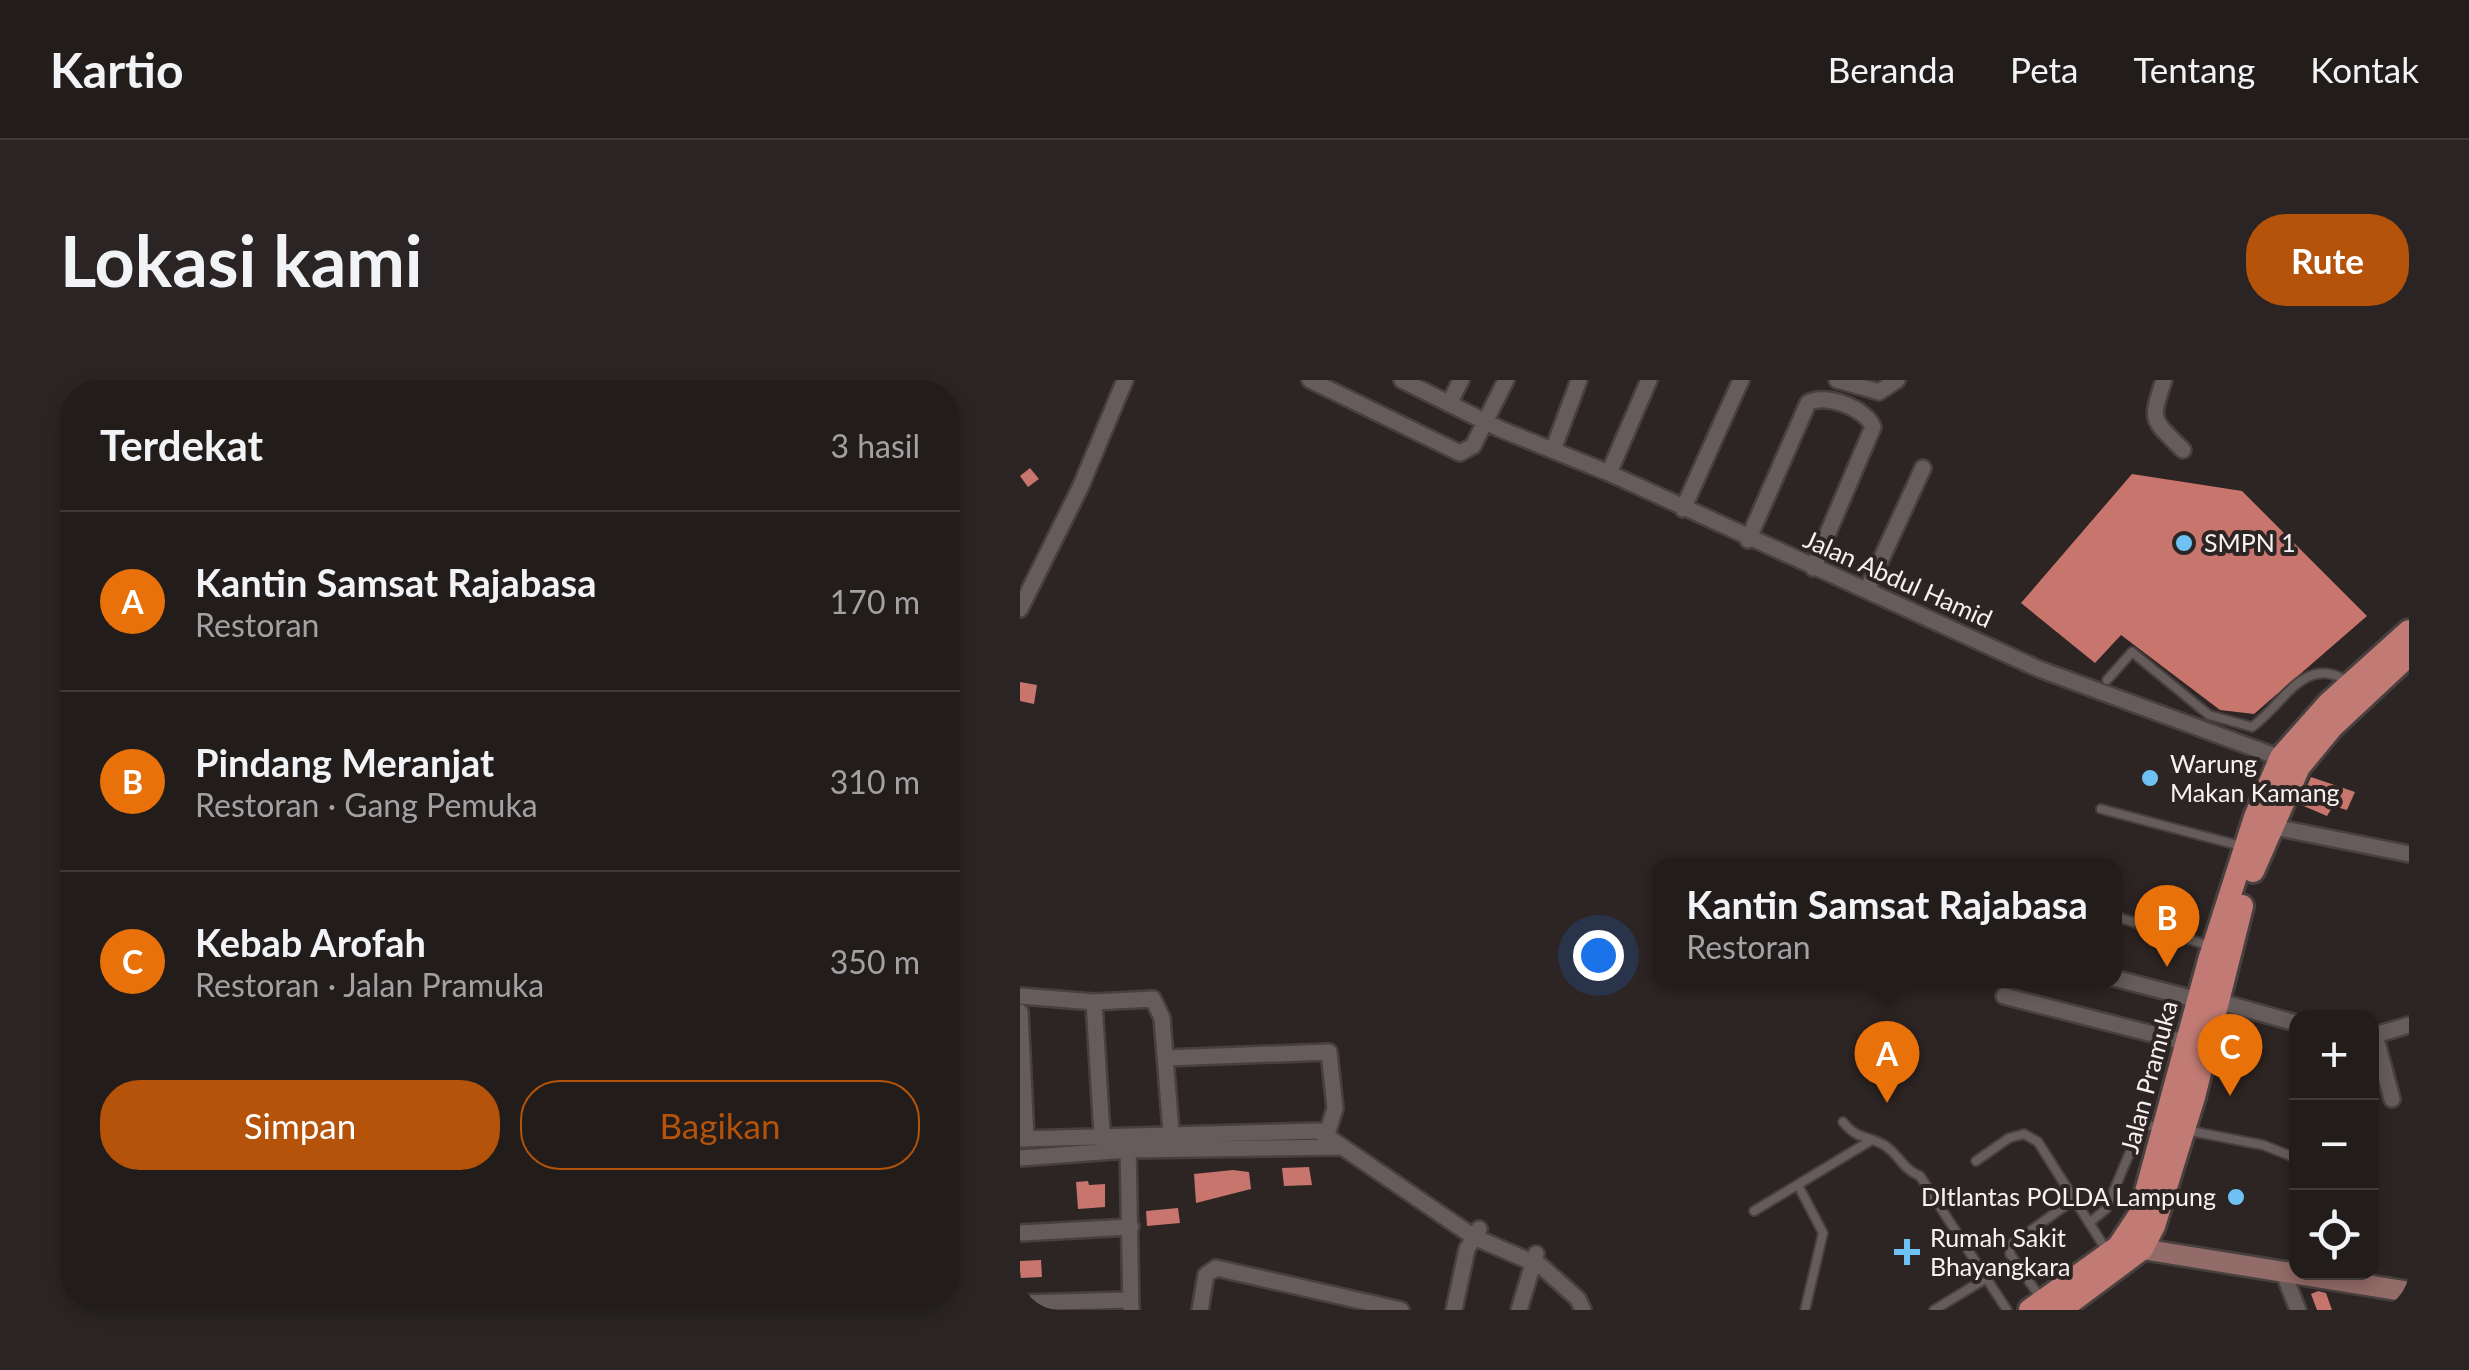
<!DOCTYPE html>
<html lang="id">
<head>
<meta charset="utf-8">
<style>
  body { margin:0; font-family:Lato,sans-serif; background:#2a2524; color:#f1f3f6 }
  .controls { position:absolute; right:30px; bottom:30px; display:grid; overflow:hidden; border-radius:20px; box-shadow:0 5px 15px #0003 }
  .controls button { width:90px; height:90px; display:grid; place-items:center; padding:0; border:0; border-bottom:2px solid #3f3a3a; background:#221c1b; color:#f1f3f6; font:50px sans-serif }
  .you { position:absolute; left:578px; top:575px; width:35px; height:35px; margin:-25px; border:8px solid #fff; border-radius:50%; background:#1a73e8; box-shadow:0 0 0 15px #1a73e833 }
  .badge { display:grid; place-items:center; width:65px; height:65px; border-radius:50%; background:#b45309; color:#fff; font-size:32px; font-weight:700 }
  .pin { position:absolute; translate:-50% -82px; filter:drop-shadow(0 2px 5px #0008) }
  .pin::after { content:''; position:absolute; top:52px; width:35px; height:30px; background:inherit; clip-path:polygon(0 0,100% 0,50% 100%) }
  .popup { position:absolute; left:632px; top:478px; width:470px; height:130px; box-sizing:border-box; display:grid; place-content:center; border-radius:20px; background:#221c1b; filter:drop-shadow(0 2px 8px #0005); font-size:32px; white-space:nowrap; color:#a2a1a3 }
  .popup b { font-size:38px; color:#f1f3f6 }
  .popup::after { content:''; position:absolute; left:50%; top:100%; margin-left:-20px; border:20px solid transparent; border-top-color:#221c1b }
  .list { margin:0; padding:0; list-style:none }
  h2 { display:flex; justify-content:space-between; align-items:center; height:130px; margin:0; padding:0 40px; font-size:42px }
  h2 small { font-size:32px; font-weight:400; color:#a2a1a3 }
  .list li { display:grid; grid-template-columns:65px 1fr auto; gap:30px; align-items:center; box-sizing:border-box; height:180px; padding:0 40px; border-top:2px solid #3f3a3a }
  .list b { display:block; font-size:38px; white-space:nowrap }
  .list p { margin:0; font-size:32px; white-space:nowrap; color:#a2a1a3 }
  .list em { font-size:32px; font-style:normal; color:#a2a1a3 }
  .actions { display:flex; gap:20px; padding:30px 40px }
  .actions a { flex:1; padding:22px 0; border:2px solid #b45309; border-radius:40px; text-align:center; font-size:35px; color:#b45309 }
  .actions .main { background:#b45309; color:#fff }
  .icon { flex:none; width:55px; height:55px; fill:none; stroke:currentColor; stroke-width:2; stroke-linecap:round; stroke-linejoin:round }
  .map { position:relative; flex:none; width:1389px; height:930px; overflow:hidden; border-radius:40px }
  header { display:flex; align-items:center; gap:60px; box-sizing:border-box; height:140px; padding:0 50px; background:#221c1b; border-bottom:2px solid #3f3a3a }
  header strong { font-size:48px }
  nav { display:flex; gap:55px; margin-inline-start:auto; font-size:35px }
  .intro { display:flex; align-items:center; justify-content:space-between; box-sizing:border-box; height:240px; padding:0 60px }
  h1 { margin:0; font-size:70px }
  .button { padding:25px 45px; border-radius:40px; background:#b45309; color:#fff; font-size:35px; font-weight:700 }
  main { display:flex; gap:60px; padding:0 60px }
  aside { flex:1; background:#221c1b; border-radius:40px; box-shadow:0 5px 15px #0003 }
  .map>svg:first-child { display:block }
</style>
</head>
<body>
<header>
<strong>Kartio</strong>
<nav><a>Beranda</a><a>Peta</a><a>Tentang</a><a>Kontak</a></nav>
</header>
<div class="intro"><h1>Lokasi kami</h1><a class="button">Rute</a></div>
<main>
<aside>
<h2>Terdekat<small>3 hasil</small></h2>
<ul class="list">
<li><span class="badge" style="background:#e8710a">A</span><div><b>Kantin Samsat Rajabasa</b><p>Restoran</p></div><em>170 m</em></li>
<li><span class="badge" style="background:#e8710a">B</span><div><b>Pindang Meranjat</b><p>Restoran · Gang Pemuka</p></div><em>310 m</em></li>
<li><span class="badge" style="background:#e8710a">C</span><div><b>Kebab Arofah</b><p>Restoran · Jalan Pramuka</p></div><em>350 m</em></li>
</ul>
<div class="actions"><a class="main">Simpan</a><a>Bagikan</a></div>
</aside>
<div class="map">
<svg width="1389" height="930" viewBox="0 0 1389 930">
  <rect width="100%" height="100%" fill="#2d2524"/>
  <path fill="#c7756d" d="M10,88L19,99L8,107L0,96Z
    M1112,94L1222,111L1347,236L1234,334L1200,330L1101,255L1075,283L1001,223Z
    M0,302L17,305L14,324L0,321Z
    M1291,397L1335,412L1327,430L1313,426L1307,436L1279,424Z
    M289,787L292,805L264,806L262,788Z
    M213,790L229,792L231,809L176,823L174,794Z
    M68,801L69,805L85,804V827L58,829L56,802Z
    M158,828L160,843L127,846L126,831Z
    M21,880L22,897L0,898V881Z
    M1298,911L1306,913L1312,930H1297L1291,914Z"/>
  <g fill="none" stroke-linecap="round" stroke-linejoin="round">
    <g stroke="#48403f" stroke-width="12">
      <path id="lane" d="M1087,300L1112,272L1189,335L1232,347C1264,324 1284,274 1327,301
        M1081,429L1221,466
        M1094,536L1190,566
        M823,742C839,761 845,754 864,765C879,774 882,789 900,796L987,930
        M1165,750L1243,765L1276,778
        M956,781L989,758L1004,754L1018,762L1087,871
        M779,807L803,853L785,930
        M734,831L850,761
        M1069,843L1086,829L1121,746H1139
        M1020,917L990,874V865L1055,819
        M914,930L965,899"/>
    </g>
    <g stroke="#48403f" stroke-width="20">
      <path id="street" d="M290,0L440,73L453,66L486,0
        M382,0L480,49L589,93L1019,289L1269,381
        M817,0L859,12L877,0
        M1144,0C1130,42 1131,38 1163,70
        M429,24L441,0
        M533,70L559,0
        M589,93L629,0
        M663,129L721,0
        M728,160L788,23C805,13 846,28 853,47L793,188
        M847,210L903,88
        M0,229L60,108L105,0
        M1249,446L1389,474
        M1094,598L1178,620
        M0,616L74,622L133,619L142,638L151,752
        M984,616L1168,663
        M1197,621L1276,643
        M74,622L82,754
        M0,632L6,758
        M1355,655L1372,719
        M1352,656L1389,645
        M145,678L309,672L315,728L305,761
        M0,759L299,751L454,857L521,886L558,919L563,930
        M108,764L111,930
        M0,778L108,770L322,767
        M0,853L111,847
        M1264,894L1278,930
        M0,923L110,920
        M180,930L186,895L196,888L381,930
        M434,930L447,869L459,849
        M499,930L516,874"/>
    </g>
    <g stroke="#48403f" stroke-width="25">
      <path id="secondary" d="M1122,869L1389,912"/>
    </g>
    <g stroke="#48403f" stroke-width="28">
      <path id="primary" d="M1388,0L1389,3
        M1233,491L1279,387L1312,347L1389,275
        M1010,930L1098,867L1120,834L1190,577L1235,437L1261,377L1308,324L1389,251
        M1040,930L1122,869L1134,846L1174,717L1222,526"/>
    </g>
    <use href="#lane" stroke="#665c5b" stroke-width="8"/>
    <use href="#street" stroke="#665c5b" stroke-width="15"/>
    <use href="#secondary" stroke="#936b68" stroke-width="20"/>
    <use href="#primary" stroke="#c17b74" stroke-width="22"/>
  </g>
  <g fill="#6ec2f3" stroke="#2d2524" stroke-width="4">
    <circle cx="1164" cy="163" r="10"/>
    <circle cx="1130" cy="398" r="10"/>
    <circle cx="1216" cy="817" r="10"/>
    <path d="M882 857h10v10h10v10h-10v10h-10v-10h-10v-10h10z"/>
  </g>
  <g text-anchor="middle" stroke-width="8" stroke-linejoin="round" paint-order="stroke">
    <g font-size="25" fill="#f7f1f1" stroke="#2d2524" text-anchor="start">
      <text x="1184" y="172">SMPN 1</text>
      <text x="1150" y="393">Warung<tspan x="1150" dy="29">Makan Kamang</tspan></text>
      <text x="1196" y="826" text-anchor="end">DItlantas POLDA Lampung</text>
      <text x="910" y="867">Rumah Sakit<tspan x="910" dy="29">Bhayangkara</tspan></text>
    </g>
    <g font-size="25" fill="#f7f1f1" stroke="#2d2524">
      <text transform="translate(878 199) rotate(24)" y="9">Jalan Abdul Hamid</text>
      <text transform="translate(1129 697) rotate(-75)" y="9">Jalan Pramuka</text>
    </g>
  </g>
</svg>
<div class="controls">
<button>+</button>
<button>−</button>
<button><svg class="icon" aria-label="locate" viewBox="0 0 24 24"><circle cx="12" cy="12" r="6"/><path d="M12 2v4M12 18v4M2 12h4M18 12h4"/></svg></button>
</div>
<div class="you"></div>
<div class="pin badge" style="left:867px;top:723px;background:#e8710a">A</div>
<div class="popup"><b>Kantin Samsat Rajabasa</b>Restoran</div>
<div class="pin badge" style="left:1147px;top:587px;background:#e8710a">B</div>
<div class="pin badge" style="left:1210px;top:716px;background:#e8710a">C</div>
</div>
</main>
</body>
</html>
